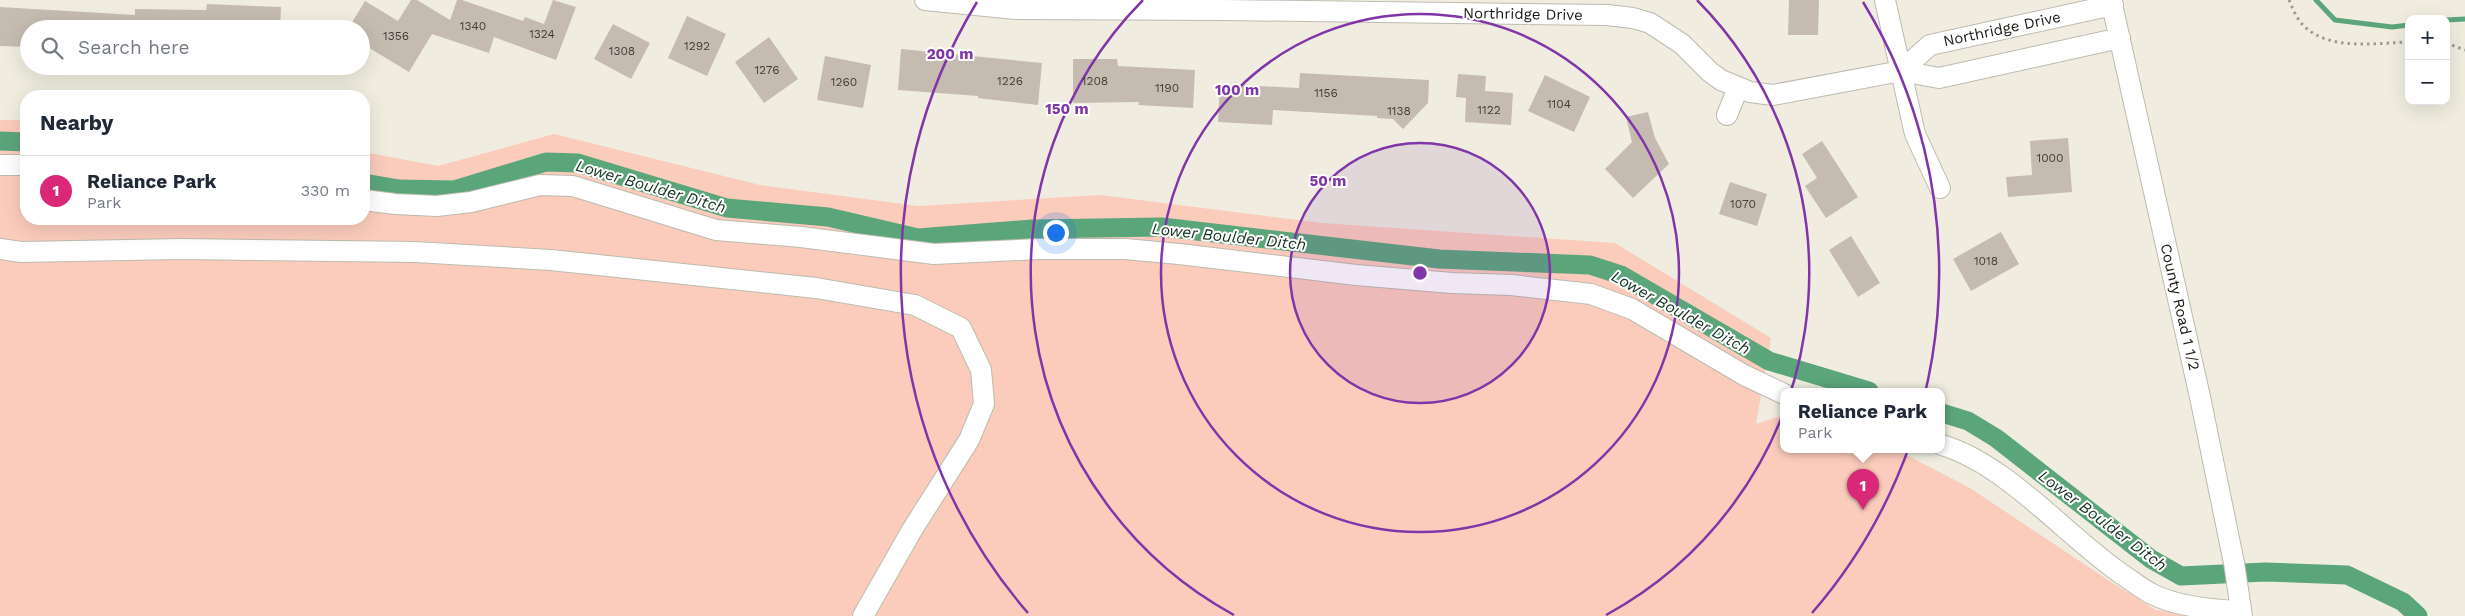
<!DOCTYPE html>
<html lang="en">
<head>
<meta charset="utf-8">
<style>
  body { margin:0; font-family:"Work Sans",sans-serif; background:#f6f6f7; color:#1f2937 }
  .controls { position:absolute; right:15px; top:15px; display:grid; overflow:hidden; border-radius:10px; box-shadow:0 5px 20px #0002 }
  .controls button { width:45px; height:45px; display:grid; place-items:center; padding:0; border:0; border-bottom:1px solid #e0e1e3; background:#fff; color:#1f2937; font:25px sans-serif }
  .you { position:absolute; left:1055px; top:232px; width:18px; height:18px; margin:-12px; border:4px solid #fff; border-radius:50%; background:#1a73e8; box-shadow:0 0 0 8px #1a73e833 }
  .badge { display:grid; place-items:center; width:32px; height:32px; border-radius:50%; background:#db2777; color:#fff; font-size:16px; font-weight:700 }
  .pin { position:absolute; translate:-50% -41px; filter:drop-shadow(0 1px 2px #0008) }
  .pin::after { content:''; position:absolute; top:26px; width:18px; height:15px; background:inherit; clip-path:polygon(0 0,100% 0,50% 100%) }
  .popup { position:absolute; left:1780px; top:388px; width:165px; height:65px; box-sizing:border-box; display:grid; place-content:center; border-radius:10px; background:#fff; filter:drop-shadow(0 1px 4px #0005); font-size:16px; white-space:nowrap; color:#747a83 }
  .popup b { font-size:19px; color:#1f2937 }
  .popup::after { content:''; position:absolute; left:50%; top:100%; margin-left:-10px; border:10px solid transparent; border-top-color:#fff }
  .list { margin:0; padding:0; list-style:none }
  h2 { display:flex; justify-content:space-between; align-items:center; height:65px; margin:0; padding:0 20px; font-size:21px }
  h2 small { font-size:16px; font-weight:400; color:#747a83 }
  .list li { display:grid; grid-template-columns:32px 1fr auto; gap:15px; align-items:center; box-sizing:border-box; height:70px; padding:0 20px; border-top:1px solid #e0e1e3 }
  .list b { display:block; font-size:19px; white-space:nowrap }
  .list p { margin:0; font-size:16px; white-space:nowrap; color:#747a83 }
  .list em { font-size:16px; font-style:normal; color:#747a83 }
  .icon { flex:none; width:28px; height:28px; fill:none; stroke:currentColor; stroke-width:2; stroke-linecap:round; stroke-linejoin:round }
  .map { position:relative; flex:none; width:2465px; height:616px; overflow:hidden }
  .search { position:absolute; background:#fff; box-shadow:0 5px 20px #0002; left:20px; top:20px; width:350px; height:55px; display:flex; align-items:center; gap:12px; box-sizing:border-box; padding:0 18px; border-radius:28px; color:#747a83; font-size:19px }
  .panel { position:absolute; background:#fff; box-shadow:0 5px 20px #0002; left:20px; top:90px; width:350px; height:135px; border-radius:20px }
  .map>svg:first-child { display:block }
</style>
</head>
<body>
<div class="map">
<svg width="2465" height="616" viewBox="0 0 2465 616">
  <rect width="100%" height="100%" fill="#f0ede0"/>
  <path fill="#fbccbc" d="M0,120H26V219H364V152L438,166L554,134L760,185L918,206L1100,195L1322,223L1615,243L1771,338L1756,424L1784,415V449H1895L1970,488L2108,580L2156,610L2202,616H0Z"/>
  <g fill="none" stroke-linecap="round" stroke-linejoin="round">
    <path stroke="#5ba57b" stroke-width="5" d="M2316,0L2335,20L2392,27L2409,25
      M2446,20L2465,19"/>
    <path stroke="#5ba57b" stroke-width="19" d="M0,141L26,142
      M364,183L399,189L454,190L546,162L578,163L727,208L828,217L918,238L1032,229L1162,227L1439,259L1590,265L1621,275L1769,361L1869,391
      M1942,413L1968,421L1996,438L2151,559L2181,576L2265,572L2347,575L2403,602L2418,616"/>
  </g>
  <path fill="#c5bbb1" d="M411,0H417L450,20L457,0H462L523,21L525,17L544,24L553,0L576,7L556,60L494,37L489,53L432,34L409,72L361,43V29H348L365,1L398,21Z
    M1789,0H1819L1818,35H1788Z
    M207,4L281,7L280,29H29V47L0,46V7L135,15V9L206,10Z
    M687,16L726,34L707,76L668,58Z
    M613,24L650,43L631,79L594,59Z
    M769,37L798,79L764,103L735,62Z
    M901,49L1042,63L1038,105L978,98V96L898,90Z
    M825,56L871,65L863,108L817,100Z
    M1073,59H1117L1118,66L1195,70L1193,108L1138,105L1139,102L1073,103Z
    M1300,73L1429,80L1428,103L1403,129L1393,119L1377,118V116L1273,110L1272,125L1218,122L1220,84L1299,88Z
    M1458,74L1486,76L1485,91L1513,93L1511,125L1465,122L1466,98L1456,97Z
    M1545,75L1590,97L1574,132L1528,111Z
    M1648,112L1655,138L1669,164L1633,198L1605,169L1632,142L1626,117Z
    M2068,138L2072,192L2008,197L2006,177L2032,175L2030,141Z
    M1822,141L1858,197L1826,218L1805,186L1817,178L1802,154Z
    M1730,182L1767,194L1757,226L1719,214Z
    M2001,232L2019,264L1971,291L1953,259Z
    M1851,236L1880,283L1858,297L1829,250Z"/>
  <g fill="none" stroke-linecap="round" stroke-linejoin="round">
    <g stroke="#bdbbae" stroke-width="22">
      <path id="minor" d="M925,0L1016,9L1223,10L1607,15L1633,18L1650,23L1682,44L1710,72L1721,80L1750,92L1773,95L1901,71L1939,78L2120,38
        M1885,0L1915,134L1940,188
        M2111,0L2200,397L2234,563L2242,616
        M1901,71L1930,45L2113,5
        M1727,115L1738,88
        M0,165H26
        M364,200L395,204L437,206L471,202L540,185L573,186L716,230L801,237L934,254L1040,249H1125L1179,254L1356,275L1452,283L1511,285L1591,294L1632,309L1744,375L1784,394
        M0,249L21,252L181,249L415,252L551,260L816,288L915,305L961,328L981,370L984,404L969,440L912,530L863,616
        M1942,445C2008,465 2066,536 2123,575C2132,581 2142,589 2152,594C2178,607 2213,610 2241,611"/>
    </g>
    <path stroke="#9d9b91" stroke-width="3" stroke-dasharray="2.5 4" stroke-linecap="butt" d="M2289,0C2293,9 2297,20 2305,27C2331,51 2376,43 2409,42
      M2446,43L2465,50"/>
    <use href="#minor" stroke="#fff" stroke-width="20"/>
  </g>
  <circle cx="1420" cy="273" r="130" fill="#8036a8" fill-opacity=".12"/>
  <g fill="none" stroke="#8036a8" stroke-width="2.5">
    <circle cx="1420" cy="273" r="130"/>
    <circle cx="1420" cy="273" r="259"/>
    <path d="M1234 615A389 389 0 0 1 1143 0M1697 0A389 389 0 0 1 1606 615"/>
    <path d="M1028 613A519 519 0 0 1 977 2M1863 2A519 519 0 0 1 1812 613"/>
  </g>
  <g text-anchor="middle" stroke-width="4" stroke-linejoin="round" paint-order="stroke">
    <g font-size="12" fill="#43403a">
      <text x="473" y="30">1340</text>
      <text x="542" y="38">1324</text>
      <text x="396" y="40">1356</text>
      <text x="697" y="50">1292</text>
      <text x="622" y="55">1308</text>
      <text x="767" y="74">1276</text>
      <text x="1010" y="85">1226</text>
      <text x="1095" y="85">1208</text>
      <text x="844" y="86">1260</text>
      <text x="1167" y="92">1190</text>
      <text x="1326" y="97">1156</text>
      <text x="1559" y="108">1104</text>
      <text x="1489" y="114">1122</text>
      <text x="1399" y="115">1138</text>
      <text x="2050" y="162">1000</text>
      <text x="1743" y="208">1070</text>
      <text x="1986" y="265">1018</text>
    </g>
    <g font-size="15" fill="#181712" stroke="#fff">
      <text transform="translate(1523 14) rotate(1)" y="5">Northridge Drive</text>
      <text transform="translate(2002 29) rotate(-12)" y="5">Northridge Drive</text>
      <text transform="translate(2180 307) rotate(77)" y="5">County Road 1 1/2</text>
    </g>
    <g font-size="16" font-style="italic" fill="#133423" stroke="#fff">
      <text transform="translate(651 186) rotate(16)" y="6">Lower Boulder Ditch</text>
      <text transform="translate(1229 236) rotate(6)" y="6">Lower Boulder Ditch</text>
      <text transform="translate(1681 312) rotate(29)" y="6">Lower Boulder Ditch</text>
      <text transform="translate(2103 520) rotate(37)" y="6">Lower Boulder Ditch</text>
    </g>
  </g>
  <circle cx="1420" cy="273" r="8" fill="#8036a8" stroke="#fff" stroke-width="2.5"/>
  <g font-size="15" text-anchor="middle" font-weight="bold" fill="#8036a8" stroke="#fff" stroke-width="4" stroke-linejoin="round" paint-order="stroke">
    <text x="950" y="59">200 m</text>
    <text x="1237" y="95">100 m</text>
    <text x="1067" y="114">150 m</text>
    <text x="1328" y="186">50 m</text>
  </g>
</svg>
<div class="controls">
<button>+</button>
<button>−</button>
</div>
<div class="you"></div>
<div class="pin badge" style="left:1863px;top:510px">1</div>
<div class="popup"><b>Reliance Park</b>Park</div>
<div class="search"><svg class="icon" aria-label="search" viewBox="0 0 24 24"><circle cx="10" cy="10" r="6"/><path d="M15 15l6 6"/></svg>Search here</div>
<section class="panel">
<h2>Nearby<small></small></h2>
<ul class="list">
<li><span class="badge">1</span><div><b>Reliance Park</b><p>Park</p></div><em>330 m</em></li>
</ul>
</section>
</div>
</body>
</html>
